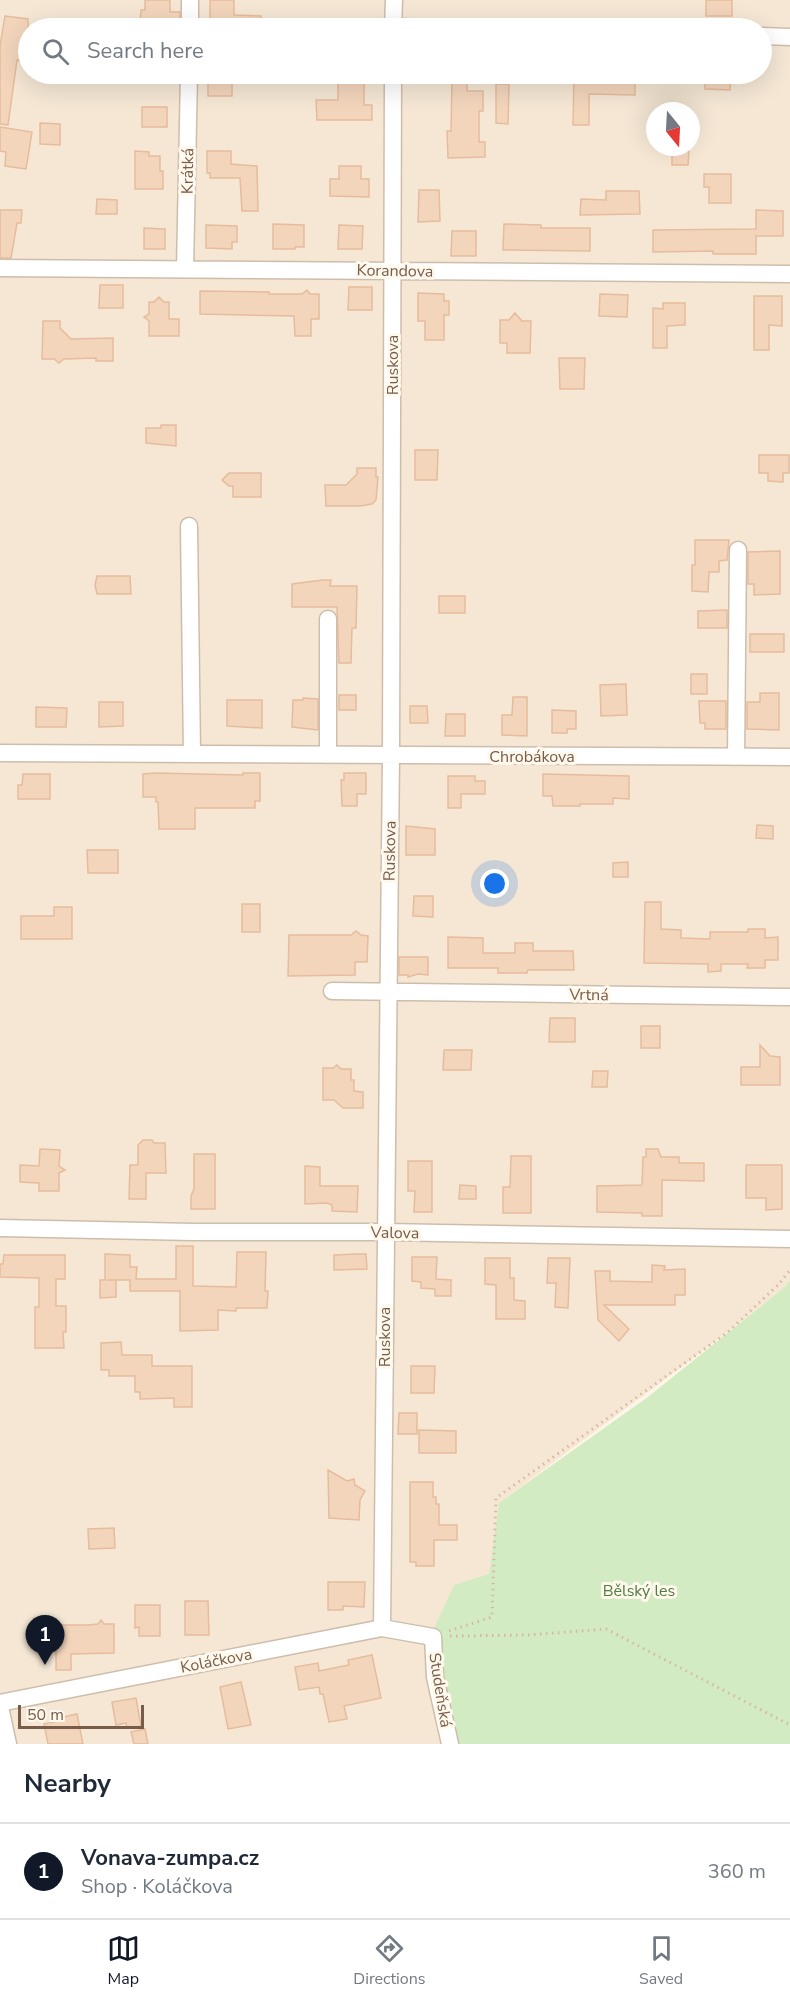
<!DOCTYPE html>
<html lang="en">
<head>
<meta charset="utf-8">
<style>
  body { margin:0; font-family:"Nunito Sans",sans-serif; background:#f6f6f7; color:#1f2937 }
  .compass { position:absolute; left:646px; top:102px; width:54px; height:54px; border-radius:50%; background:#fff; box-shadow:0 6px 24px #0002; rotate:162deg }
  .scale { position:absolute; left:18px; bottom:15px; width:126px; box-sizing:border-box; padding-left:6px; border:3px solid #775c4a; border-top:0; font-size:16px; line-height:21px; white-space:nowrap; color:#775c4a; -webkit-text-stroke:4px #fff8ec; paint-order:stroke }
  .you { position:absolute; left:495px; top:884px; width:21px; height:21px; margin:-15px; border:4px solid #fff; border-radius:50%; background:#1a73e8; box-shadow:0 0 0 9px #1a73e833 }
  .badge { display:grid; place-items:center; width:39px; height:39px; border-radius:50%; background:#111827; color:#fff; font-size:20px; font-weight:700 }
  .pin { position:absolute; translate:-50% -50px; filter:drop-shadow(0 2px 3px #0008) }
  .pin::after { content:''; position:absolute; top:32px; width:21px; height:18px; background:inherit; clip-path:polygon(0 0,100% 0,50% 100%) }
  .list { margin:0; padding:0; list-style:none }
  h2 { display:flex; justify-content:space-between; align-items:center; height:78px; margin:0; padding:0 24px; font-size:26px }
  h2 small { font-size:20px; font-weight:400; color:#747a83 }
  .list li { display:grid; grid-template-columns:39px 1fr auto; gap:18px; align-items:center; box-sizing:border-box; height:96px; padding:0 24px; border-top:2px solid #e0e1e3 }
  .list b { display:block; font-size:22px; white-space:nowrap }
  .list p { margin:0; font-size:20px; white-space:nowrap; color:#747a83 }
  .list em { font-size:20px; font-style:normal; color:#747a83 }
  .icon { flex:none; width:33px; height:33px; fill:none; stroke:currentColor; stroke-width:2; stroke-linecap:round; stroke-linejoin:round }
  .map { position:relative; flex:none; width:790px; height:1744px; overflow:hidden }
  .search { position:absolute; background:#fff; box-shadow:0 6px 24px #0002; left:18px; right:18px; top:18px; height:66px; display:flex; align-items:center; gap:15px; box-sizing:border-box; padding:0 21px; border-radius:33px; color:#747a83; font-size:22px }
  .sheet { height:174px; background:#fff }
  nav { display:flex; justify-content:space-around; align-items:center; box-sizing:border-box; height:84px; border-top:2px solid #e0e1e3; background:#fff; font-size:16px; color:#747a83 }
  nav a { display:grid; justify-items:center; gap:3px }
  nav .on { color:#111827 }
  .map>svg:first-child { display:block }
</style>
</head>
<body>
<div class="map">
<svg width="790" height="1744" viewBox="0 0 790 1744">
  <rect width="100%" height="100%" fill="#fdf5e6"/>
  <path fill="#f5e7d4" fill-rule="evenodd" d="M0,0H790V1280L786,1286L728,1332L499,1503L489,1574L454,1586L426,1646L441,1744H0ZM28,28H762V74H28ZM655,111H691V147H655Z"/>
  <path fill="#d2ebc3" d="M790,1280V1744H441L426,1646L454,1585L489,1574L499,1503L648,1397L786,1286Z"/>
  <path fill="#f3d5bc" stroke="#e6bc9c" stroke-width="1.5" d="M145,0H170V12H180V24L140,23L141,10H145Z
    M210,0H234V15L261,16V28L213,26L214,21H210Z
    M706,0H732V16H706Z
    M5,16L28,19V38L25,37L21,61L17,60L8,125L0,124V46Z
    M208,74H232V96H208Z
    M574,74H635V95L589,94V125H573Z
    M705,74H731L730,90L705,89Z
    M452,80L467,81V91H483V111H479V142H485V157L448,158L447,131H451Z
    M338,81H364V105H372V120H317L316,100H338Z
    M496,84H509L508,124L496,123Z
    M142,107H167V127H142Z
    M40,123L60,124V145L40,144Z
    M0,127L32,132L26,169L5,166L6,152L0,151Z
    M135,151L149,152V156H160V171H163V189H135Z
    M207,151H231V164L257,166L258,211H242L240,178H210V173H207Z
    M672,151H689L688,165H672Z
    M339,166H361V179H369V197L330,196V179H339Z
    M704,174H731V203H709V187H704Z
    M419,190H439L440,221L418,222Z
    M606,191H639L640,214L580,215L581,199L606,200Z
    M97,199L117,200V214H96Z
    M0,210H22L21,223H17L11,258H0Z
    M756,210L783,211V236H756V254H713V251L653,252V230L756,229Z
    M273,224L304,225V247H295V249H273Z
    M504,224L541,225V228H590V251L503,250Z
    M206,225L237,226V242H232V249L206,248Z
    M339,225L363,226L362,249H338Z
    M144,228L165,229V249H144Z
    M452,231H476V256H451Z
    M100,285H123V308H99Z
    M349,287H372V310H348Z
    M307,290L310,294H319V319H311V336H295L294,316L200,314V291L269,292V294H302Z
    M418,293L444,294V301H449V315H444V340H425V321H418Z
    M600,294L628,295L627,317L599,316Z
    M754,296H782V326L769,325V350H754Z
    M159,297L164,302H169V319H179V336H149V321L144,317L149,314V302H154Z
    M663,303H685V325L667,326V348H653V308L663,309Z
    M515,313L522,321H531L530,353H507V343H500V320H509Z
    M43,321H60V328L71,339L113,338V361H96V358L64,359L59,363L54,359H42Z
    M559,358H585L584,389H560Z
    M161,425H176V446L146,443V428H161Z
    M415,450H438L437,480H415Z
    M759,455H789V473H783V482L768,481V473H759Z
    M357,468H376V477H378L376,500L372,504L360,506H326L325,485H346L357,474Z
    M229,473H261V497H233V486H229L222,480Z
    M695,540H729L727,560L719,561V572H709L708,592L692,591V565H695Z
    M780,551V594L754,595V584H748V552Z
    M97,576H130L131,594H97L95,585Z
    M323,580H331L330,586H357L356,628H352L351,663H339L337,607H292V584Z
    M439,596H465V613H439Z
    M727,610V628H698V611Z
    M750,634H784V652H750Z
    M691,674H707V694H691Z
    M626,684L627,715L601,716L600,685Z
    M760,693H779V730L747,729V702H760Z
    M339,695H356V710H339Z
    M513,697H527V736L502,735V715H512Z
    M303,698L318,699V730L292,727L293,700H303Z
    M227,700H262V728L227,726Z
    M699,701H726V729H705V723H700Z
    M99,702H123V726L99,727Z
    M410,706H427L428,723H410Z
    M36,707L67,708L66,727H36Z
    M552,710L576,711V729H567V733H552Z
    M446,714H465V736H445Z
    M156,773L243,775V773H260V801H255V808H195V829H159L158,802H156V797H143V774Z
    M344,773H366V794H357V806H342L341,780H344Z
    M23,774H50V799H18V785H22Z
    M543,774L629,776V799L613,798V804H580V806H553L552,796H543Z
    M448,776H475V781H485V794H461V808H448Z
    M757,825L773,826V839L756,838Z
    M406,826L435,829V855H406Z
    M87,850H118V873H88Z
    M628,862V877H613V863Z
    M414,896H433V917L413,916Z
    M645,902H661V929L681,930V938L710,939V932H748V929H765V938L778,937V960H765V968H747L748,964H721V971L708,972V964L644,963Z
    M242,904H260V932H242Z
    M54,907H72V939H21V916H54Z
    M356,931L361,935L368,936L367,962H355V975L288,976L289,935H351Z
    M448,937L483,938V953H515V943H533V951H573L574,970H528L527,973H498V968H448Z
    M399,957H428V975L418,974L408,977V975H399Z
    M550,1018H575V1042H549Z
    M641,1026H660V1048H641Z
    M760,1045L770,1056L780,1057V1085H741V1067H760Z
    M444,1050H472L471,1070H443Z
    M337,1065L341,1069H351V1080H354V1091L363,1092V1108H343L334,1100H323V1068H333Z
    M593,1071H608L607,1087H592Z
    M143,1140H152L154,1143H165L166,1173H146V1199H129L130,1165H138V1145Z
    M40,1149L60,1150L59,1166L65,1170L59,1173V1191H39V1183L20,1182V1165L39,1166Z
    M646,1149H658L661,1157H679V1163H704V1181L662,1180V1216H642V1213L597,1212V1186L642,1185L643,1157H646Z
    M194,1154H215V1209H191V1196L194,1189Z
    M511,1156H531V1213H503V1187H510Z
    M408,1161H432V1212H414L415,1191H408Z
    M746,1165H782V1209L766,1210V1198H746Z
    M305,1166L320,1167V1186H358L357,1212L332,1211V1205L327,1203L305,1204Z
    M460,1185L476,1186V1199H459Z
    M176,1246H193V1286L236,1287L237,1252H266L265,1291H268L267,1308H236V1311L218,1310V1330L180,1331V1291H130V1280H107H116V1297L100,1298V1280H105V1254L130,1255V1267H137L136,1279H176Z
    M357,1254H366L367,1269L334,1270V1255Z
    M4,1255H65V1279H56V1306H66V1332H63L64,1348H35V1307H39V1278L0,1277V1264H3Z
    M412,1257H437L436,1279L451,1280V1296H435V1289L421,1288V1282L412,1281Z
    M485,1258H510V1278H514V1300L525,1301V1319H496V1285L485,1284Z
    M548,1258H570L568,1308L555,1307L556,1283H547Z
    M652,1265L665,1266L664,1270L685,1269V1295H675V1305H604L629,1329L619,1341L598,1320L595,1271H610V1281L652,1282Z
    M121,1342L122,1355H152V1366H192V1407H174V1398L140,1399V1392H135V1376H109V1370H101V1343Z
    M411,1366H435L434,1393H411Z
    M399,1413H417V1434H398Z
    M419,1430L456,1431V1453H419Z
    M328,1470L347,1481L354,1479L355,1485L365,1491L360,1500L359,1520L329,1518Z
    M410,1482H433V1497H436V1504H439V1525H457V1540H434V1566H416V1562H410Z
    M114,1528L115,1548L89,1549L88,1529Z
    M328,1582H365L364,1607L343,1606V1610H328Z
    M185,1601H208L209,1635H185Z
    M135,1605H160V1636H139V1627L135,1628Z
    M101,1620L104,1624H114V1653L71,1654V1670H56V1649L41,1650V1644L35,1637L41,1631V1625H88L98,1624Z
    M372,1655L381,1698L344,1706L347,1719L329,1722L323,1694H320L319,1687L299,1690L295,1667L318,1663L319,1671L349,1665L348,1660Z
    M241,1682L251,1725L228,1729L220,1687Z
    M136,1698L141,1726L127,1728L126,1723L116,1725L112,1702Z
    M77,1714L83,1744H48L44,1724L59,1721V1718Z
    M145,1729L148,1744H134L131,1732Z"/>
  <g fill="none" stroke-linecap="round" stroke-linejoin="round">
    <g stroke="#cfbdac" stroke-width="19">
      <path id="minor" d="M393,27L439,28
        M190,28V0
        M393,28L394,0
        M762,36L790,37
        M0,268L790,274
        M185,269L189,74
        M189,526L192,754
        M328,619V755
        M0,753L790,757
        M736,757L738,550
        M332,991L790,997
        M0,1228L193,1232H385L790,1239
        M382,1628L391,755L393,74
        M0,1703L382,1628L433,1637L435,1677L450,1744
        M0,1707L8,1744"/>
    </g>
    <path stroke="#d8b89f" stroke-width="3" stroke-dasharray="1.5 4.5" stroke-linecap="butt" d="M449,1631L492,1617L496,1498L728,1332L779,1284L790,1270
      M450,1636L529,1635L606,1629L790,1725"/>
    <use href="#minor" stroke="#fff" stroke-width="16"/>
  </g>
  <g text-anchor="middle" stroke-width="6" stroke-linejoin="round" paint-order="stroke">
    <g font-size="16" fill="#775c4a" stroke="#fff8ec">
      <text transform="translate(187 171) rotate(-89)" y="6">Krátká</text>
      <text transform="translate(395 270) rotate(1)" y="6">Korandova</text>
      <text transform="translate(392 365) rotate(-90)" y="6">Ruskova</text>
      <text x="532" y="762">Chrobákova</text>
      <text transform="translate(389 851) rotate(-89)" y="6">Ruskova</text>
      <text transform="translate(589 994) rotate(1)" y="6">Vrtná</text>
      <text transform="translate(395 1232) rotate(1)" y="6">Valova</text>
      <text transform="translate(384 1337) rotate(-90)" y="6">Ruskova</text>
      <text transform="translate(216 1660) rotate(-11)" y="6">Koláčkova</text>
      <text transform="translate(441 1690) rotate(81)" y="6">Studeňská</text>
    </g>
    <g font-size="16" fill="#507d42" stroke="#fff8ec">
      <text x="639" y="1596">Bělský les</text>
    </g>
  </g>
</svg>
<svg class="compass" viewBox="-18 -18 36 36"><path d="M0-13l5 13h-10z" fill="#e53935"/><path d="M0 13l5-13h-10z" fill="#747a83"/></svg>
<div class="scale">50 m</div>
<div class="you"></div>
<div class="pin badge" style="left:45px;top:1665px">1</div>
<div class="search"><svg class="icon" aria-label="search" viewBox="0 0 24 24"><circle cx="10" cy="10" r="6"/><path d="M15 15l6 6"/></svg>Search here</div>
</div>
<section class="sheet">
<h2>Nearby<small></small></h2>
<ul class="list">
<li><span class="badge">1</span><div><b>Vonava-zumpa.cz</b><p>Shop · Koláčkova</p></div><em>360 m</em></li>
</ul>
</section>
<nav>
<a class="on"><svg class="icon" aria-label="map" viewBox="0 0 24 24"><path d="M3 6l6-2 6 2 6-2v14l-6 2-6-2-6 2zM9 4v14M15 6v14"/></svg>Map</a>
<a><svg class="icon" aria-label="directions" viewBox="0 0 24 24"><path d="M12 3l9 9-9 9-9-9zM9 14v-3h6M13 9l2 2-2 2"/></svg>Directions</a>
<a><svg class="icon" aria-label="saved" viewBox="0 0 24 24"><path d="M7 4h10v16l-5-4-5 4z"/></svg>Saved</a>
</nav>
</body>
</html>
